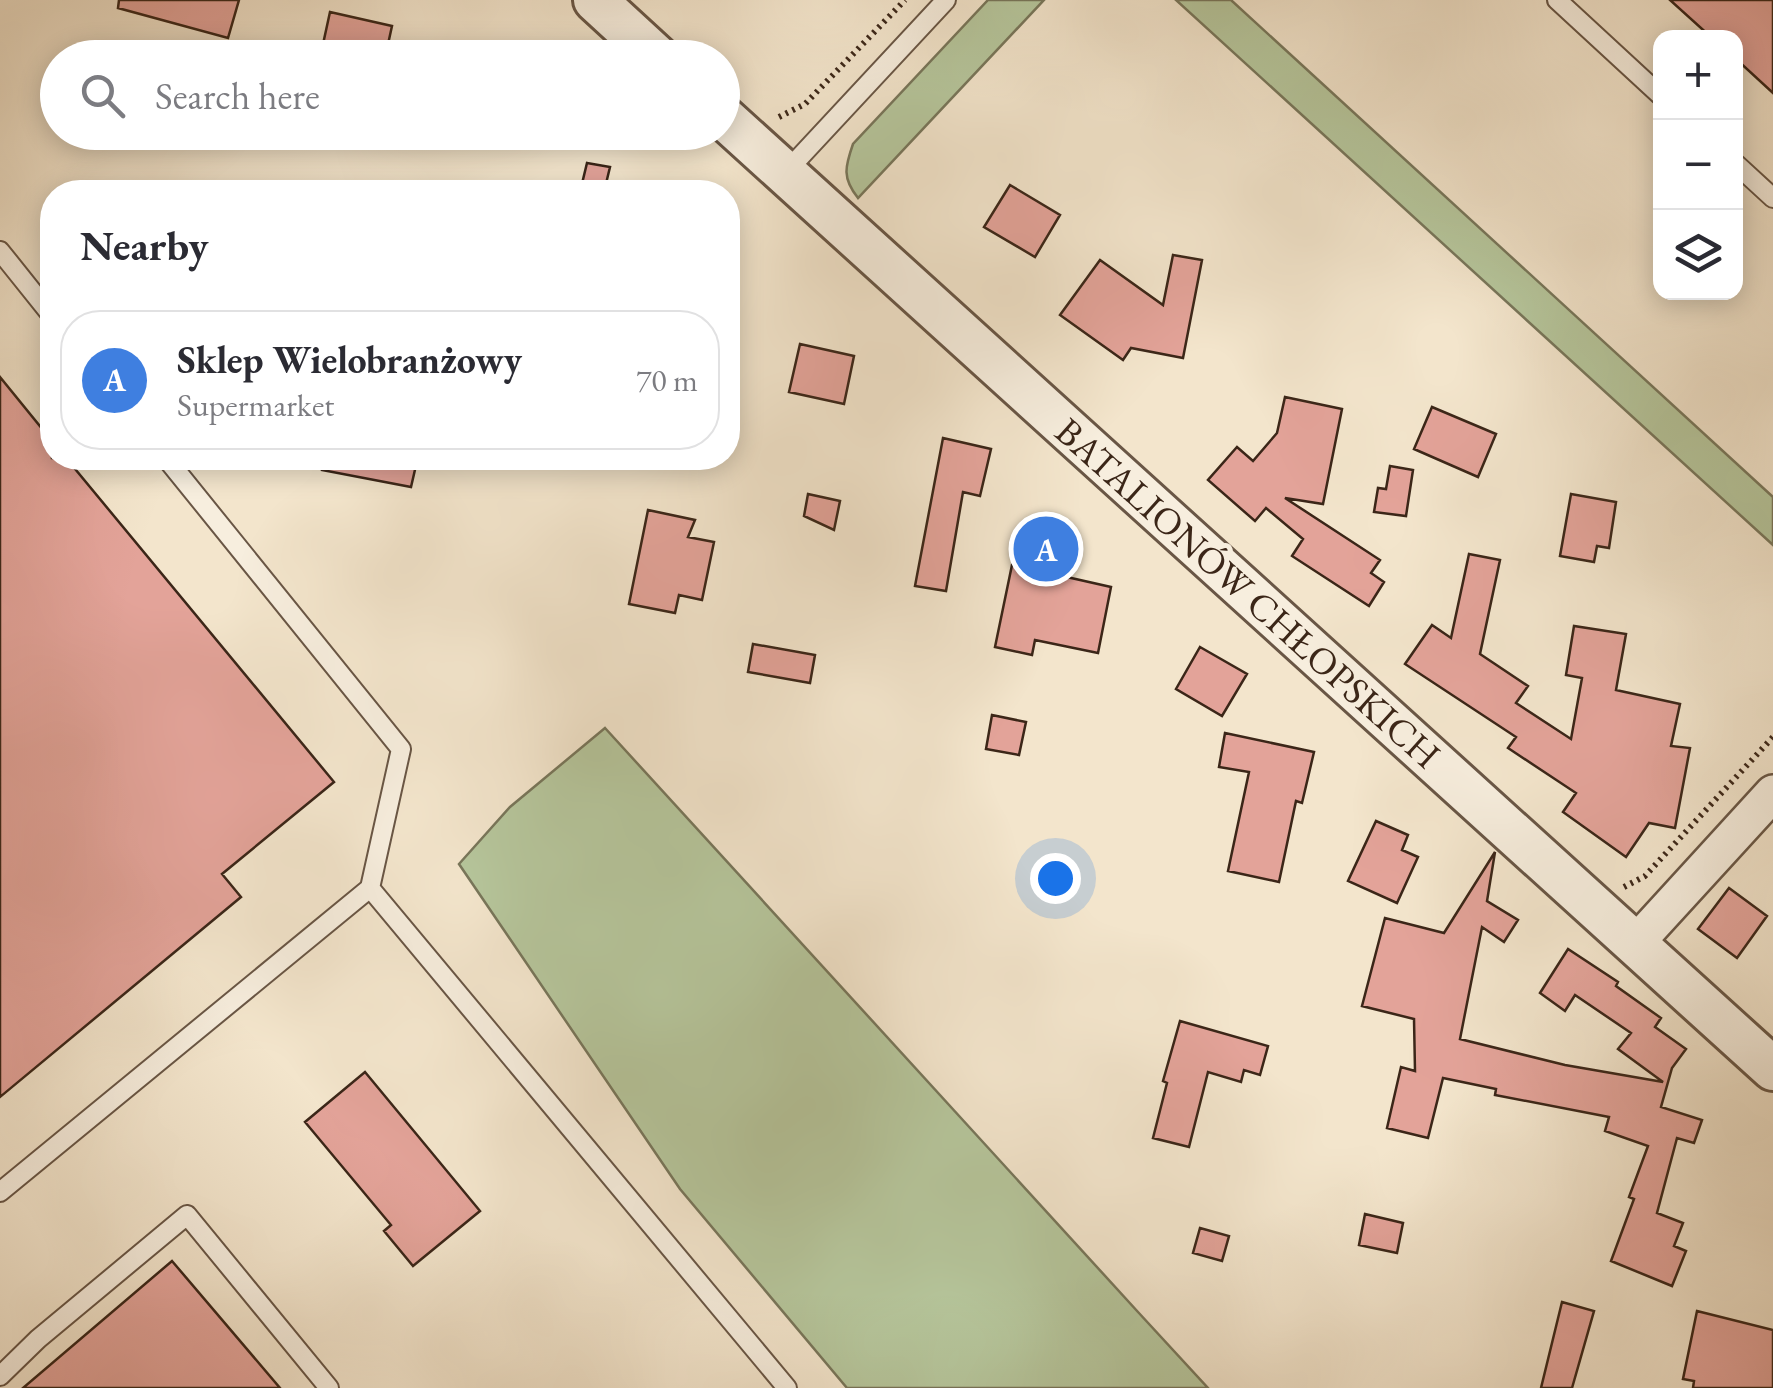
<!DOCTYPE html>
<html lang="en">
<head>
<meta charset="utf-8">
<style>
  body { margin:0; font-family:"EB Garamond",serif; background:#f2f2f3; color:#2b2b33 }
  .controls { position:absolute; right:30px; top:30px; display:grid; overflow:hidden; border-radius:20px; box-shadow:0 5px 25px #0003 }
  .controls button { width:90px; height:90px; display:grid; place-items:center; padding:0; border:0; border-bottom:2px solid #e1e1e2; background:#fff; color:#2b2b33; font:50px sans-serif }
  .you { position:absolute; left:1055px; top:878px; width:35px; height:35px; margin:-25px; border:8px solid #fff; border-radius:50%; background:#1a73e8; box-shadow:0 0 0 15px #1a73e833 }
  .badge { display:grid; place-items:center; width:65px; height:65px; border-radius:50%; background:#111827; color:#fff; font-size:32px; font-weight:700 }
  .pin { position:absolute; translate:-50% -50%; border:5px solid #fff; box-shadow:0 2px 10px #0006 }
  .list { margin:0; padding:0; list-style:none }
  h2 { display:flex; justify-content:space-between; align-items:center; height:130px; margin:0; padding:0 40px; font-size:42px }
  h2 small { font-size:32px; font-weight:400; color:#7c7c81 }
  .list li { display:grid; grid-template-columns:65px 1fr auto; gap:30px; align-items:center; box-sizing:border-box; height:140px; margin:0 20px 20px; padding:0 20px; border:2px solid #e1e1e2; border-radius:40px }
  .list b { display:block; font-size:38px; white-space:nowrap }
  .list p { margin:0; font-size:32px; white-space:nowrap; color:#7c7c81 }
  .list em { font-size:32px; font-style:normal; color:#7c7c81 }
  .icon { flex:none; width:55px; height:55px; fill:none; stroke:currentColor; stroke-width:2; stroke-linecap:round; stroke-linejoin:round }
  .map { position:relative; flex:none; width:1773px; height:1388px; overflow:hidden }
  .search { position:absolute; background:#fff; box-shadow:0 5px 25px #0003; left:40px; top:40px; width:700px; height:110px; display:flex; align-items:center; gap:25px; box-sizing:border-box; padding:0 35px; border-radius:55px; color:#7c7c81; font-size:38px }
  .panel { position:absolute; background:#fff; box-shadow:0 5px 25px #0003; left:40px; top:180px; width:700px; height:290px; border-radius:40px }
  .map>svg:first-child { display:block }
</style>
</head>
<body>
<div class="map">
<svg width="1773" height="1388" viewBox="0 0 1773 1388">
  <rect width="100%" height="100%" fill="#f3e5cc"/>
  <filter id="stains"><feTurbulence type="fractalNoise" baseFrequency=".002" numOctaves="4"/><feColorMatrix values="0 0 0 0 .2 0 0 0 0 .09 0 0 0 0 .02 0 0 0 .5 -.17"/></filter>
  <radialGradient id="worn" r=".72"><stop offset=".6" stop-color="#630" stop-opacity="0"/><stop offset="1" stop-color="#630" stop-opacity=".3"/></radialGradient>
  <path fill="#b6c69c" stroke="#78765a" stroke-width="2.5" d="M988,0H1044L858,198C842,178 845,167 853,144Z
    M1176,0H1231L1773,497V545Z
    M605,728L1138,1312L1208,1388H847L680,1189L459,864L510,807Z"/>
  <path fill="#e3a399" stroke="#3b2618" stroke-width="2.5" d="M119,0H239L228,38L118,8Z
    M1670,0H1773V93L1736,59V38H1712Z
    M330,12L392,26L385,58H320Z
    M587,163L610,167L604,192H580Z
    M1010,185L1060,215L1035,257L984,227Z
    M1173,255L1202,260L1183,358L1131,348L1123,360L1060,315L1100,260L1163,305Z
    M800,344L854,356L844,404L789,392Z
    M0,377L52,441V458H66L334,782L222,874L241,897L0,1097Z
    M1285,397L1342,409L1323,504L1285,498L1380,560L1371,573L1384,582L1369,606L1292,556L1303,539L1266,508L1255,521L1208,480L1237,447L1253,461L1277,433Z
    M1432,407L1496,434L1478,477L1414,449Z
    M943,438L991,449L980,496L963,492L946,591L915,586Z
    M323,458H400L417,461L411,487L322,470Z
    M1390,466L1413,470L1406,516L1374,512L1378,488L1386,489Z
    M808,494L840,501L834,530L804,516Z
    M1571,494L1616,502L1609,548L1597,546L1594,562L1560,556Z
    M648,510L695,520L688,537L714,542L702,600L679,595L675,613L629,604Z
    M1035,532L1065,539L1058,575L1111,587L1098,653L1035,640L1032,655L995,647L1012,565L1027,568Z
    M1469,554L1500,560L1480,654L1528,686L1516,703L1571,739L1582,678L1566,675L1574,626L1626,634L1616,690L1680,704L1671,746L1690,748L1675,828L1649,823L1626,857L1563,812L1576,793L1508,748L1516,737L1405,664L1432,625L1451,638Z
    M753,644L815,655L810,683L748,672Z
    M1200,647L1247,674L1222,716L1176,689Z
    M992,715L1026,722L1019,755L986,749Z
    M1225,733L1314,752L1302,803L1296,801L1279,882L1228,871L1249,772L1219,767Z
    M1376,821L1408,835L1402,850L1418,857L1397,903L1348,881Z
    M1495,852L1487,901L1518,920L1504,942L1482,927L1460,1039L1565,1065L1663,1082L1618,1049L1631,1033L1575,995L1565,1011L1540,993L1568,949L1618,982L1616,986L1661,1018L1655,1027L1686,1049L1672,1068L1661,1107L1702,1120L1694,1143L1677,1138L1657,1213L1683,1223L1674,1246L1686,1251L1672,1286L1611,1261L1634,1199L1629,1197L1648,1146L1605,1131L1609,1117L1495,1095L1496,1089L1443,1078L1428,1138L1387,1128L1401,1067L1415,1071L1414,1019L1362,1006L1385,918L1444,933Z
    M1729,888L1767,916L1737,958L1698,929Z
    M1180,1021L1268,1046L1260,1075L1244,1070L1241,1082L1208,1072L1189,1147L1153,1138L1167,1083L1163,1081Z
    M365,1072L480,1211L413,1266L384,1231L391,1225L305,1122Z
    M1365,1214L1403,1223L1397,1253L1359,1245Z
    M1200,1228L1229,1236L1222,1261L1193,1253Z
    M172,1261L280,1388H23Z
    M1562,1302L1594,1311L1572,1388H1541Z
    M1697,1311L1773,1330V1388H1693L1694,1381L1683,1379Z"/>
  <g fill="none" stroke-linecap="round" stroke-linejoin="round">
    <g stroke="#695645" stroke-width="22">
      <path id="service" d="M1557,0L1660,95
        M1736,164L1773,198
        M785,173L946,0
        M0,251L52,316
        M370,888L787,1388
        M0,1192L370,888L401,749L166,458
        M0,1376L38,1339L187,1215L329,1388"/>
    </g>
    <g stroke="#695645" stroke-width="40">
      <path id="minor" d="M1635,944L1773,793"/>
    </g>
    <g stroke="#695645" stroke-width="48">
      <path id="tertiary" d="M595,0L658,58
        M722,116L1773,1069"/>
    </g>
    <path stroke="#3b2618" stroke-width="6" stroke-dasharray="2.5 5" stroke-linecap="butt" d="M779,117L805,104L905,0
      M1624,887L1645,876L1773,737"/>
    <use href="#service" stroke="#f7eede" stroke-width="18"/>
    <use href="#minor" stroke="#f7eede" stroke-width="35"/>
    <use href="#tertiary" stroke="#f7eede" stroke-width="42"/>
  </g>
  <g text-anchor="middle" stroke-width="10" stroke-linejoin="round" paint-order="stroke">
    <g font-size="38" fill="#3b2618" stroke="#f7eede">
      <text transform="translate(1248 593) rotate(42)" y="13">BATALIONÓW CHŁOPSKICH</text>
    </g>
  </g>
  <rect width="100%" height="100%" filter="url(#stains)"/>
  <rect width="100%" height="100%" fill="url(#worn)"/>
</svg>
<div class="controls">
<button>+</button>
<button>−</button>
<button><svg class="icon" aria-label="layers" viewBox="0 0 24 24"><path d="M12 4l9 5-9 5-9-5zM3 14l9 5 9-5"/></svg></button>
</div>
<div class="you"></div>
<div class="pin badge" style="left:1046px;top:549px;background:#3f7fe0">A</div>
<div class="search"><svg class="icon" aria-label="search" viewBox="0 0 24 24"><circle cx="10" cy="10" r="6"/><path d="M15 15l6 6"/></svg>Search here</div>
<section class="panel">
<h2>Nearby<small></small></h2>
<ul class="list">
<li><span class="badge" style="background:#3f7fe0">A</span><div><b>Sklep Wielobranżowy</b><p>Supermarket</p></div><em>70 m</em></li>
</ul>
</section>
</div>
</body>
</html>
